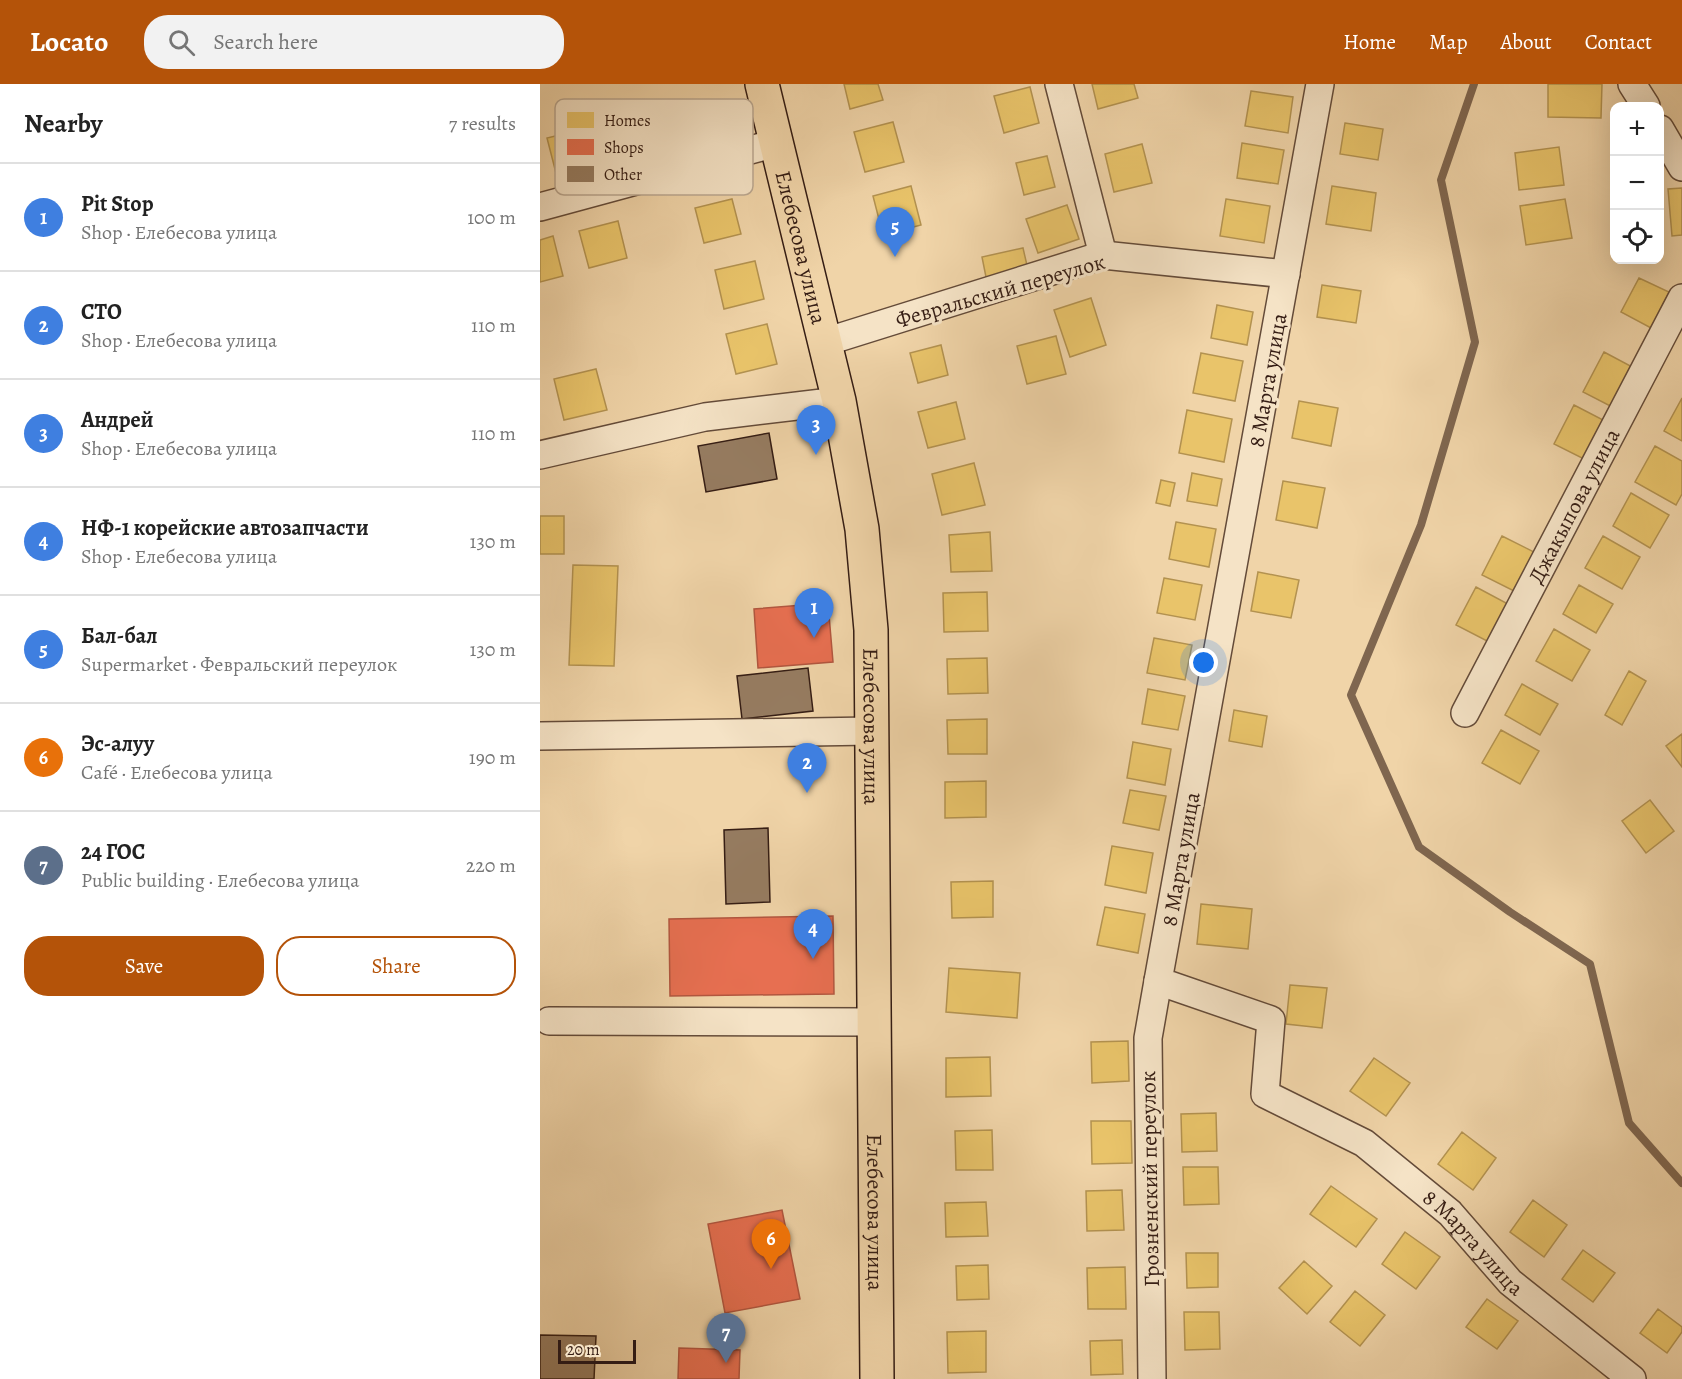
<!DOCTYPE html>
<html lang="en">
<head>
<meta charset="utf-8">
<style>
  body { margin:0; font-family:Alegreya,serif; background:#f2f2f2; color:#222 }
  .controls { position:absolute; right:18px; top:18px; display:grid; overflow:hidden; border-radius:12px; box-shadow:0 6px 24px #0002 }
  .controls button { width:54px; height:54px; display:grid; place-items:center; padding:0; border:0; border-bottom:2px solid #e0e0e0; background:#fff; color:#222; font:30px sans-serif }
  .scale { position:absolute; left:18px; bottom:15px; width:78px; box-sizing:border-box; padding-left:6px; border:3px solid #351d14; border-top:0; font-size:16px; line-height:21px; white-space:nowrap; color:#351d14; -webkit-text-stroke:4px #f5e3c6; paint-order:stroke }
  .you { position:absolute; left:664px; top:579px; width:21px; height:21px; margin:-15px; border:4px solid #fff; border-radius:50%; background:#1a73e8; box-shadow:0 0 0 9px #1a73e833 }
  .badge { display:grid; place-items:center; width:39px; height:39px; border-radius:50%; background:#b45309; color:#fff; font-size:20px; font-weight:700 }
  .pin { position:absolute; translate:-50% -50px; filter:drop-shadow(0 2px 3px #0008) }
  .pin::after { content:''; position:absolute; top:32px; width:21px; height:18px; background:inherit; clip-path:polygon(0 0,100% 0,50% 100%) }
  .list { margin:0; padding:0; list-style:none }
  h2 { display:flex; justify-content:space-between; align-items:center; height:78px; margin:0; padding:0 24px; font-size:26px }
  h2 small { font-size:20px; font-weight:400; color:#767676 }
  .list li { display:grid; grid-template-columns:39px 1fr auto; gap:18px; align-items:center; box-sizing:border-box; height:108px; padding:0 24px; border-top:2px solid #e0e0e0 }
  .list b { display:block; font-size:22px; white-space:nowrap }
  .list p { margin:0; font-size:20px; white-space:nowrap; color:#767676 }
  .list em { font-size:20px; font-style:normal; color:#767676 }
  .actions { display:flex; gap:12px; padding:18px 24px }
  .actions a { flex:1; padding:14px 0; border:2px solid #b45309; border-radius:24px; text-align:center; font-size:21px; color:#b45309 }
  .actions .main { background:#b45309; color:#fff }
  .icon { flex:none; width:33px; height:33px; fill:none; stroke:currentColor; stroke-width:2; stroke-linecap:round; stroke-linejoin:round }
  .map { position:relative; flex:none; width:1142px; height:1295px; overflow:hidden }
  header { display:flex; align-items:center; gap:36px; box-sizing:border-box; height:84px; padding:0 30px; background:#b45309; color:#fff }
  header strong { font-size:28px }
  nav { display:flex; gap:33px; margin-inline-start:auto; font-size:21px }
  .search { width:420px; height:54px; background:#f2f2f2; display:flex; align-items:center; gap:15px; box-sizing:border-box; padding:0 21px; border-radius:24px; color:#767676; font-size:22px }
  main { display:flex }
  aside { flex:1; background:#fff }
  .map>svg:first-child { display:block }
</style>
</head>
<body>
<header>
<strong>Locato</strong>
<div class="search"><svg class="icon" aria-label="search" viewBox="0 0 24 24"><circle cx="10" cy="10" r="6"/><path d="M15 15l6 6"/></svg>Search here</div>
<nav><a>Home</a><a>Map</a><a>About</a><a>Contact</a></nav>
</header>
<main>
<aside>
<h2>Nearby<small>7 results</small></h2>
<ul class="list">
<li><span class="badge" style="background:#3f7fe0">1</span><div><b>Pit Stop</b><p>Shop · Елебесова улица</p></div><em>100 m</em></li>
<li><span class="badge" style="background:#3f7fe0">2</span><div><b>СТО</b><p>Shop · Елебесова улица</p></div><em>110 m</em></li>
<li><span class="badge" style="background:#3f7fe0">3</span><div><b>Андрей</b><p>Shop · Елебесова улица</p></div><em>110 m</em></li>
<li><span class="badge" style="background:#3f7fe0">4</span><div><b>НФ-1 корейские автозапчасти</b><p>Shop · Елебесова улица</p></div><em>130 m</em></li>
<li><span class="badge" style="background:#3f7fe0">5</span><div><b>Бал-бал</b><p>Supermarket · Февральский переулок</p></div><em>130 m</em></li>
<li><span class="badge" style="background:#e8710a">6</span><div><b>Эс-алуу</b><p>Café · Елебесова улица</p></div><em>190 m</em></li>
<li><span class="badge" style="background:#5c6f8a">7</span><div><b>24 ГОС</b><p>Public building · Елебесова улица</p></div><em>220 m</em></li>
</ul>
<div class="actions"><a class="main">Save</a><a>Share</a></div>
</aside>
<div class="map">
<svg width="1142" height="1295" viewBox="0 0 1142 1295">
  <rect width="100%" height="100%" fill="#f0d4a8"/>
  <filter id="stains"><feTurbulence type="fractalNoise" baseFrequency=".00333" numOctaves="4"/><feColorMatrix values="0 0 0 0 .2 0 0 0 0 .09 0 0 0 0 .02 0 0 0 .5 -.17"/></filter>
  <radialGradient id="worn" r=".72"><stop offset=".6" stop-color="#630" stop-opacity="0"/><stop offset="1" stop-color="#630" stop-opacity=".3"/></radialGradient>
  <path fill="#e9c46a" stroke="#b39250" stroke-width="1.5" d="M304,0H338L343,16L310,25Z
    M552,0H594L598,14L558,25Z
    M1008,0H1062L1061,34L1008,33Z
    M490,3L499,39L464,49L454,12Z
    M711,7L753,13L748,49L705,42Z
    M353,38L364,78L325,88L314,48Z
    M805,39L843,45L838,76L800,70Z
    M48,44L58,83L17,93L7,54Z
    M702,59L744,66L738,100L697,94Z
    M602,60L612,99L574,108L565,70Z
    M1019,63L1024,101L979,106L975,69Z
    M507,72L515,103L484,111L476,79Z
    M371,102L381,141L343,151L333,112Z
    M792,102L836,109L831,147L786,140Z
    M1142,104V151L1132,152L1128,105Z
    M192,115L201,150L164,159L155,124Z
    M686,115L730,122L724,159L680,152Z
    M1025,115L1032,154L986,161L980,122Z
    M527,121L539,155L498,169L486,135Z
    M78,137L87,174L49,184L39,147Z
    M13,152L23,192L0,198V156Z
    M483,164L489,190L447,198L442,173Z
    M215,177L224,215L184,225L175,186Z
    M1099,194L1129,208L1111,244L1081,228Z
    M782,201L821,207L816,239L777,233Z
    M551,214L566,261L530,273L514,226Z
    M677,221L713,228L707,261L671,254Z
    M227,240L237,280L196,290L186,250Z
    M516,252L526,290L487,300L477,262Z
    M401,261L408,291L378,299L370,269Z
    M1064,268L1098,286L1078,326L1043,308Z
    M661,269L703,277L695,317L653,309Z
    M56,285L67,326L24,336L14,295Z
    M1142,314V357L1124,347Z
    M759,317L798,324L791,362L752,354Z
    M416,318L425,355L388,364L378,328Z
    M1034,321L1067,338L1048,377L1014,360Z
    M647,326L692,335L684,378L639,369Z
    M1115,362L1142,377V410L1136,421L1095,398Z
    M434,379L445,421L402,431L392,390Z
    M652,389L682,395L677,422L647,417Z
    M621,396L635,399L630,422L616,419Z
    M743,397L785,404L777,444L736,436Z
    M1091,409L1129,431L1110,464L1073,442Z
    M0,432H24V470H0Z
    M636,438L676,445L669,483L629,475Z
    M450,448L452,487L411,488L409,451Z
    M962,452L996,469L976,508L942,491Z
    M1063,452L1100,473L1082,505L1045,484Z
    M33,481L78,482L74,582L29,581Z
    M718,488L759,496L751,534L711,527Z
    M624,494L662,501L655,536L617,529Z
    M1039,501L1073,520L1056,549L1023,530Z
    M936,503L968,520L949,558L916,541Z
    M447,508L448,547L404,548L403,509Z
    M1014,545L1050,566L1032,597L996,577Z
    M614,554L652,561L645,596L607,589Z
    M447,574L448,609L408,610L407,575Z
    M1089,587L1106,597L1082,641L1065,631Z
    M982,600L1018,620L1000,651L965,631Z
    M608,605L645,612L638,646L602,640Z
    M694,626L727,632L722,663L689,657Z
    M447,635V670H408L407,636Z
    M961,646L999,667L980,700L942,679Z
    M1142,650V683L1126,662Z
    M593,658L631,665L625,701L587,694Z
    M446,697V733L405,734V698Z
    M590,706L626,712L619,746L583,739Z
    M1110,716L1134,747L1106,769L1082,737Z
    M572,762L613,769L606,809L565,801Z
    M453,797V833L412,834L411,798Z
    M661,820L712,825L708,865L657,860Z
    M565,823L605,830L598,869L557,861Z
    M409,884L480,889L477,934L406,928Z
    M750,901L787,904L782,944L746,940Z
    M588,957L589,997L552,999L551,958Z
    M450,973L451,1012L406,1013V974Z
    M834,974L870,999L846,1032L810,1007Z
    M676,1029L677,1067L642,1068L641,1030Z
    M551,1037H591L592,1079L552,1080Z
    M452,1046L453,1086H416L415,1047Z
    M922,1048L956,1074L933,1106L898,1080Z
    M643,1083H678L679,1120L644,1121Z
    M791,1102L837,1135L816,1163L770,1130Z
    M582,1106L584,1146L547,1147L546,1107Z
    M993,1116L1027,1141L1004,1173L970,1148Z
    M446,1118L448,1152L406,1153L405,1119Z
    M865,1148L900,1173L876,1205L842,1180Z
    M1043,1166L1075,1189L1053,1218L1022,1195Z
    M646,1169H678V1203L647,1204Z
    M764,1177L792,1202L767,1230L739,1204Z
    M448,1181L449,1215L417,1216L416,1182Z
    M585,1183L586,1225H548L547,1184Z
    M815,1207L845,1231L820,1262L790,1238Z
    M947,1215L978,1237L957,1265L926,1243Z
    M1118,1225L1142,1243V1248L1127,1269L1100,1249Z
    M644,1228H679L680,1265L645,1266Z
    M446,1247V1288L408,1289L407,1248Z
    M582,1256L583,1290L551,1291L550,1257Z"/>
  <path fill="#e76f51" stroke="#b2563f" stroke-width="1.5" d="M288,519L293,578L218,584L214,525Z
    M293,832L294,910L130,912L129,835Z
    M242,1126L260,1215L185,1229L168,1140Z
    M139,1264L200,1266L199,1295H138Z"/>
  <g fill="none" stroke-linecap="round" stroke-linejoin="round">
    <path stroke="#7f664f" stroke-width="8" d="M934,0L901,96L935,258L881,441L811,611L879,763L970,828L1050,880L1089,1039L1142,1099"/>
  </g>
  <path fill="#967c61" stroke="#351d14" stroke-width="1.5" d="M229,349L237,395L166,408L158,362Z
    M268,584L273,627L202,635L197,592Z
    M228,744L230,818L186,820L184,746Z
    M0,1251L56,1252L54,1295H0Z"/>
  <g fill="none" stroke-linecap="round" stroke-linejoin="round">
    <g stroke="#644b39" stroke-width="30">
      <g id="minor">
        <path d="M519,0L563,171"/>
        <path id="s1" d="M780,0L618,897L731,936L725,1010L824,1059L910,1129L970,1198L1092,1295"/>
        <path d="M1092,0L1106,22"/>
        <path d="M1120,45L1142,83"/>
        <path d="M0,123L236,59"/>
        <path d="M285,258L563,171L746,190"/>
        <path d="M0,371L165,333L299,317"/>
        <path id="s2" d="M925,629L1142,214"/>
        <path d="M0,652L332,647"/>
        <path d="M9,937L334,938"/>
        <path d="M612,1295L608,954L618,897"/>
      </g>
    </g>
    <g stroke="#351d14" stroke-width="36">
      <g id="major">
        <path id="s3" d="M222,0L299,317L322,445L331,546L337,1295"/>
      </g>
    </g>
    <use href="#minor" stroke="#f5e3c6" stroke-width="27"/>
    <use href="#major" stroke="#f0d4a8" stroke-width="33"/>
  </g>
  <g text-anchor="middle" stroke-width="6" stroke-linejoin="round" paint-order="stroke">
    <g font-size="22" fill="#351d14" stroke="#f5e3c6">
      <text dy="8" stroke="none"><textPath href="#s3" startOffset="168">Елебесова улица</textPath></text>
      <text transform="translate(460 206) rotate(-16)" y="8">Февральский переулок</text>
      <text transform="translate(727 296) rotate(-80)" y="8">8 Марта улица</text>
      <text dy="8" stroke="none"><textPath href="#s2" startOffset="234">Джакыпова улица</textPath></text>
      <text dy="8" stroke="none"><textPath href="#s3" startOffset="654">Елебесова улица</textPath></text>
      <text transform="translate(640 775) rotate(-80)" y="8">8 Марта улица</text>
      <text transform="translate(609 1095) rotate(-91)" y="8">Грозненский переулок</text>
      <text dy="8" stroke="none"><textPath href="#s3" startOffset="1140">Елебесова улица</textPath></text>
      <text dy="8" stroke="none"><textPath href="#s1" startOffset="1364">8 Марта улица</textPath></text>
    </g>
  </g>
  <rect x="15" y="15" width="198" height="96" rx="9" fill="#f5e3c6" stroke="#bba891" stroke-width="1.5"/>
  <rect x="27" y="28" width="27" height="16" fill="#e9c46a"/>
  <rect x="27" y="55" width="27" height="16" fill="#e76f51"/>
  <rect x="27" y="82" width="27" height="16" fill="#967c61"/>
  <g font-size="16" fill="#351d14">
    <text x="64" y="42">Homes</text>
    <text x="64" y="69">Shops</text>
    <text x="64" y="96">Other</text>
  </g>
  <rect width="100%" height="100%" filter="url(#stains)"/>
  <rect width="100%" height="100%" fill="url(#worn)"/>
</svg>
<div class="controls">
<button>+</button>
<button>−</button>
<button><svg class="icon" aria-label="locate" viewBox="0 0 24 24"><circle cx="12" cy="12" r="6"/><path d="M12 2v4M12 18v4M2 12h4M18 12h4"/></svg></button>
</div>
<div class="scale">20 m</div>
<div class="you"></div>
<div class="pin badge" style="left:274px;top:554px;background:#3f7fe0">1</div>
<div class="pin badge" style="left:267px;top:709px;background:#3f7fe0">2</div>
<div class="pin badge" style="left:276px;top:371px;background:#3f7fe0">3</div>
<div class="pin badge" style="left:273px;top:875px;background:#3f7fe0">4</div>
<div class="pin badge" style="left:355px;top:173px;background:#3f7fe0">5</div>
<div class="pin badge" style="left:231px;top:1185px;background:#e8710a">6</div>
<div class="pin badge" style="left:186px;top:1279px;background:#5c6f8a">7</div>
</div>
</main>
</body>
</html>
